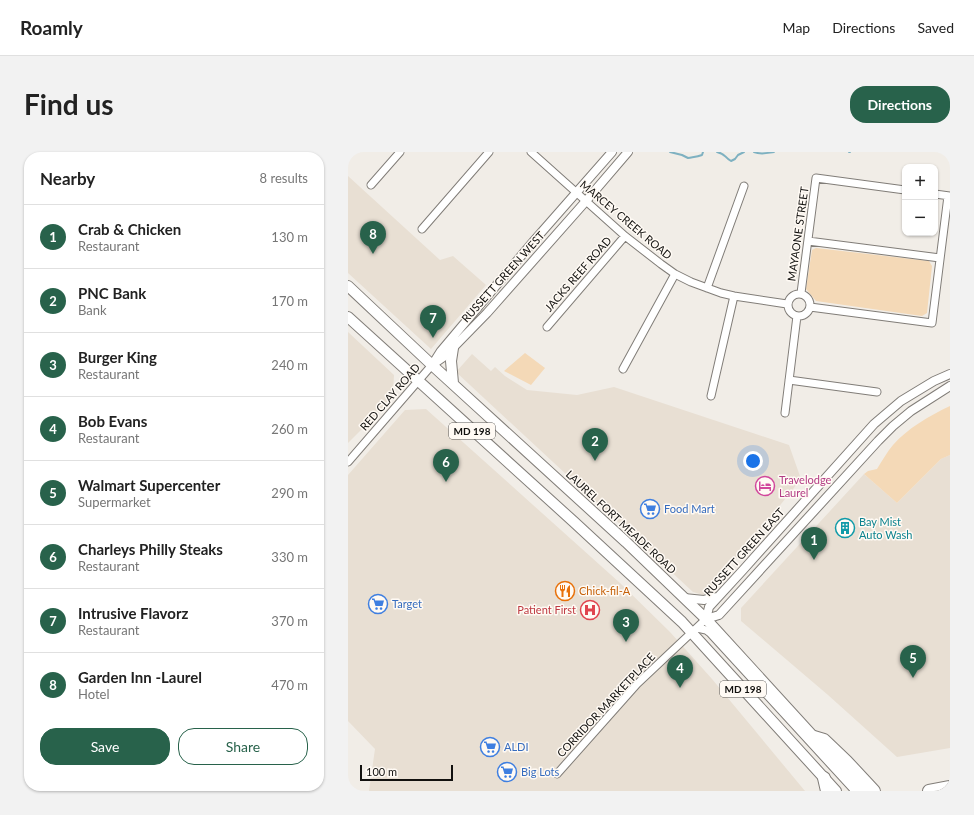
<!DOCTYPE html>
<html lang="en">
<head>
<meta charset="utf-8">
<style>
  body { margin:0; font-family:Lato,sans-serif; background:#f2f2f2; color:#222 }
  .controls { position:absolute; right:12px; top:12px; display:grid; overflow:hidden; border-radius:8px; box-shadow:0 1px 3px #0004 }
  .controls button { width:36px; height:36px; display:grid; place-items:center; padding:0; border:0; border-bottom:1px solid #e0e0e0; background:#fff; color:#222; font:20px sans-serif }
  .scale { position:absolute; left:12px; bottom:10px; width:93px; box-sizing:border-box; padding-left:4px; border:2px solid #12110f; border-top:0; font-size:11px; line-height:14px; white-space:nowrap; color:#12110f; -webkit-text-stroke:3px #fffaf4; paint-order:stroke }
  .you { position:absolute; left:405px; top:309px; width:14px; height:14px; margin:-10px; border:3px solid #fff; border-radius:50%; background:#1a73e8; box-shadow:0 0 0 6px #1a73e833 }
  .badge { display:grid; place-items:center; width:26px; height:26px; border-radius:50%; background:#28624b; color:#fff; font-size:13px; font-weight:700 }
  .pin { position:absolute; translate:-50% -33px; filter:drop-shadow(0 1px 2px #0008) }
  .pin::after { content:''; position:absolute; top:21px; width:14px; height:12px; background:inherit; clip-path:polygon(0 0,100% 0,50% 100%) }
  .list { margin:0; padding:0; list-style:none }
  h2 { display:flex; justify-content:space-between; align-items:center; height:52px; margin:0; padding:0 16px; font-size:17px }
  h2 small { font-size:13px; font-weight:400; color:#767676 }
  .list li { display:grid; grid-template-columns:26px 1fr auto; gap:12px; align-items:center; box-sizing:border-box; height:64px; padding:0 16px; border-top:1px solid #e0e0e0 }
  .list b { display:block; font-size:15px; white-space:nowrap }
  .list p { margin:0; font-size:13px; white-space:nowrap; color:#767676 }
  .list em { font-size:13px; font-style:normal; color:#767676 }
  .actions { display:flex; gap:8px; padding:12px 16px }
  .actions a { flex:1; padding:9px 0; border:1px solid #28624b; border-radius:16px; text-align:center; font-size:14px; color:#28624b }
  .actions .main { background:#28624b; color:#fff }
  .map { position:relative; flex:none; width:602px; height:639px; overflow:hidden; border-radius:16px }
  header { display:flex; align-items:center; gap:24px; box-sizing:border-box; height:56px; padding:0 20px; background:#fff; border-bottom:1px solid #e0e0e0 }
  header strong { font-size:19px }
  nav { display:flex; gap:22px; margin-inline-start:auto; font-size:14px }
  .intro { display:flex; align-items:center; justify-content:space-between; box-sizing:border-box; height:96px; padding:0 24px }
  h1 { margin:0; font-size:28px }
  .button { padding:10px 18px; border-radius:16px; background:#28624b; color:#fff; font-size:14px; font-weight:700 }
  main { display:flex; gap:24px; padding:0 24px }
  aside { flex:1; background:#fff; border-radius:16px; box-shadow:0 1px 3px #0004 }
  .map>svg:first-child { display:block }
</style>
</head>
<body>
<header>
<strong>Roamly</strong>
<nav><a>Map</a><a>Directions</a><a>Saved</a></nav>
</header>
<div class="intro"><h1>Find us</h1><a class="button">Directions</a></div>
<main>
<aside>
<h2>Nearby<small>8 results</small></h2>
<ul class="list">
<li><span class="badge">1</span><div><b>Crab &amp; Chicken</b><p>Restaurant</p></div><em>130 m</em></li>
<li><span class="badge">2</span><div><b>PNC Bank</b><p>Bank</p></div><em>170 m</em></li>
<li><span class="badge">3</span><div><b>Burger King</b><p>Restaurant</p></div><em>240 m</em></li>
<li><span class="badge">4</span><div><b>Bob Evans</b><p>Restaurant</p></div><em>260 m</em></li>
<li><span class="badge">5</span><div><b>Walmart Supercenter</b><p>Supermarket</p></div><em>290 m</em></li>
<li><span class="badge">6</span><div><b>Charleys Philly Steaks</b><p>Restaurant</p></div><em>330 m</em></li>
<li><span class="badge">7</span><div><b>Intrusive Flavorz</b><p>Restaurant</p></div><em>370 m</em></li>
<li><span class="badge">8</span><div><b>Garden Inn -Laurel</b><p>Hotel</p></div><em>470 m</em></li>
</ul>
<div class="actions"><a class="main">Save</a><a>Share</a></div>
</aside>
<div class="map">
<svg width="602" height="639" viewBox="0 0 602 639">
  <rect width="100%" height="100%" fill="#f1ede7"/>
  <path fill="#e8dfd3" d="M0,24L92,108L105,104L138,133L83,197L0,121Z
    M0,180L46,223L45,242L32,259L0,291Z
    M124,202L143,219L147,215L157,224L179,238L229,243L266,235L441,293L453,327L402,391L355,443L345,440L108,220Z
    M78,257L272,431L322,480L364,527L457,639H21L27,597L0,569V323L57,258Z
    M602,303V596L549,605L480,543L393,469V456L516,322L549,351L593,307Z"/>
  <path fill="#f4d9b7" d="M468,96L581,109L584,114L579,161L574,164L468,149L458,137L464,98Z
    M177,201L197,216L183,233L156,219Z
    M602,254V303L593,307L549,351L516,322L520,319L529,317C534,309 539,300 545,293C560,276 581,264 602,254Z"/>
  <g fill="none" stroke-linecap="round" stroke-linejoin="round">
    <path stroke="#7eb1c1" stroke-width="2" d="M322,0L334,3L340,6C345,5 349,5 354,3L355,0
      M369,0C378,2 376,5 383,9L387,7L390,3L396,0
      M406,0C413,3 419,1 426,0
      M501,0H502"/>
    <g stroke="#817d78" stroke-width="9">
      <path id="minor" d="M183,0L277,84L313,112L327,122L343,130L373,141L386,144L439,152
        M23,33L52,0
        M587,42L602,44
        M74,77L141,0
        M460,89L592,106
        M359,136L396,34
        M453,141L468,26L557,38
        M440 153a11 11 0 1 1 22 0a11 11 0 1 1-22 0Z
        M462,155L584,171L600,44
        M199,175L277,84
        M275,217L327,122
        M441,228L529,240
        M363,244L386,144
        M437,261L449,164
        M0,310L84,213
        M349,476L358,478L362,481L507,639
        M209,622L289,532L358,467"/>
    </g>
    <g stroke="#817d78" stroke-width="10">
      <path id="tertiary" d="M86,210L93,199L184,91L264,0
        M84,213L97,204L139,161L238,49L280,0
        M602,222L586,229L553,249L526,272L395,418L361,455L358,467L371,463L530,289L545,274L563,259L602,234
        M336,446L356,448L362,446L370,445"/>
    </g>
    <g stroke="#817d78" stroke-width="12">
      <path id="primary" d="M0,134L84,213L278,390L358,467L515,639
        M0,165L226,370L334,470L488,639
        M105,196L103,209L105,231"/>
    </g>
    <g stroke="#817d78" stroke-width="14">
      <path id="motorway" d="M466,585L476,588L498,609L526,639
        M476,626L479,639
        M581,639L602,635"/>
    </g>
    <use href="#minor" stroke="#fff" stroke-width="7"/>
    <use href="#tertiary" stroke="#fff" stroke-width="8"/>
    <use href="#primary" stroke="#fff" stroke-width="10"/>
    <use href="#motorway" stroke="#fff" stroke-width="12"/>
  </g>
  <defs>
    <g id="hotel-ring" transform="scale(1)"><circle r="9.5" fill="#fffaf4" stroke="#d1479c" stroke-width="1.5"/><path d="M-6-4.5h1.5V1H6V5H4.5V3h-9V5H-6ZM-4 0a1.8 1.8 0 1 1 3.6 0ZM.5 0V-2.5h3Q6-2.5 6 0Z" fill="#d1479c"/></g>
    <g id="supermarket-ring" transform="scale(1)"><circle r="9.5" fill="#fffaf4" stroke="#3f7fe0" stroke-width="1.5"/><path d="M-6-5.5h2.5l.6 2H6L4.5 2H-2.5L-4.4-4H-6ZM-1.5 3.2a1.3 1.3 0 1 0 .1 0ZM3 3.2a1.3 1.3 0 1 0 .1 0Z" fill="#3f7fe0"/></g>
    <g id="building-ring" transform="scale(1)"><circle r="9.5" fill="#fffaf4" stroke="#0f9aa8" stroke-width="1.5"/><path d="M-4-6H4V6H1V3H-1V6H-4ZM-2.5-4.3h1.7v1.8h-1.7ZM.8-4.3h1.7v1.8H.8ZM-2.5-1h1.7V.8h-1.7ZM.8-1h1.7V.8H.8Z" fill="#0f9aa8"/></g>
    <g id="restaurant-ring" transform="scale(1)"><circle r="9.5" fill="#fffaf4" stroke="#e8710a" stroke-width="1.5"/><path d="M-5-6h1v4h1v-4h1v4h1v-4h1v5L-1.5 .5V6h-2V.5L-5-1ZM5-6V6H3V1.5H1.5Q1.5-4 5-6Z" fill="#e8710a"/></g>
    <g id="hospital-ring" transform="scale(1)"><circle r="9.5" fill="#fffaf4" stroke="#e0444e" stroke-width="1.5"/><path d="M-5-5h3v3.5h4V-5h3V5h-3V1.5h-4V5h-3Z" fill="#e0444e"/></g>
  </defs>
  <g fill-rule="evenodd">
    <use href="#hotel-ring" x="417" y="334"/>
    <use href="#supermarket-ring" x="302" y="357"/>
    <use href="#building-ring" x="497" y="376"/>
    <use href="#restaurant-ring" x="217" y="439"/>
    <use href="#supermarket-ring" x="30" y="452"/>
    <use href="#hospital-ring" x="242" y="458"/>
    <use href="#supermarket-ring" x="142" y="595"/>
    <use href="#supermarket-ring" x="159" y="620"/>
  </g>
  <g text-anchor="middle" stroke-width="3" stroke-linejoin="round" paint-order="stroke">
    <g fill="#fffaf4" stroke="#595754" stroke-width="1">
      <rect x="101" y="271" width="46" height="16" rx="3"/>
      <rect x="372" y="529" width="46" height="16" rx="3"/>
    </g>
    <g font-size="10" font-weight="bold" fill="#12110f">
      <text x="124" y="283">MD 198</text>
      <text x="395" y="541">MD 198</text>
    </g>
    <g font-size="11" fill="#12110f" stroke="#fffaf4">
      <text transform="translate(278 68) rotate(40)" y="4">MARCEY CREEK ROAD</text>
      <text transform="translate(450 82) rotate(-82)" y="4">MAYAONE STREET</text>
      <text transform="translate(230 122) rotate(-49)" y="4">JACKS REEF ROAD</text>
      <text transform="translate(155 125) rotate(-48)" y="4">RUSSETT GREEN WEST</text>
      <text transform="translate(42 245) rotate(-49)" y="4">RED CLAY ROAD</text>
      <text transform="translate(273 370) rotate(43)" y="4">LAUREL FORT MEADE ROAD</text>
      <text transform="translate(396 400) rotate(-48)" y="4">RUSSETT GREEN EAST</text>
      <text transform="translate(258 553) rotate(-47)" y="4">CORRIDOR MARKETPLACE</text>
    </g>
    <g font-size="11" fill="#b23c85" stroke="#fffaf4" text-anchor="start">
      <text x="431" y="332">Travelodge<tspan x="431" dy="13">Laurel</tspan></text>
    </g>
    <g font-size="11" fill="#366cbe" stroke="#fffaf4" text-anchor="start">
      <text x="316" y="361">Food Mart</text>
      <text x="44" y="456">Target</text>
      <text x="156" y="599">ALDI</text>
      <text x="173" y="624">Big Lots</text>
    </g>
    <g font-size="11" fill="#0d838f" stroke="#fffaf4" text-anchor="start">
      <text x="511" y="374">Bay Mist<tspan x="511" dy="13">Auto Wash</tspan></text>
    </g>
    <g font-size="11" fill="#c56008" stroke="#fffaf4" text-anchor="start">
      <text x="231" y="443">Chick-fil-A</text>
    </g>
    <g font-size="11" fill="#be3a42" stroke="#fffaf4" text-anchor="end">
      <text x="228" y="462">Patient First</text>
    </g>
  </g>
</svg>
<div class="controls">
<button>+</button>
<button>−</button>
</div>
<div class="scale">100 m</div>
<div class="you"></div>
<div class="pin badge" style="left:466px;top:408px">1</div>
<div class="pin badge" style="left:247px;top:309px">2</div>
<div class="pin badge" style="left:278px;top:490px">3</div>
<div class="pin badge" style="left:332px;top:536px">4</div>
<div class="pin badge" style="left:565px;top:526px">5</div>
<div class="pin badge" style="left:98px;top:330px">6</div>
<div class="pin badge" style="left:85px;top:186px">7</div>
<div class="pin badge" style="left:25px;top:102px">8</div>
</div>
</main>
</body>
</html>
